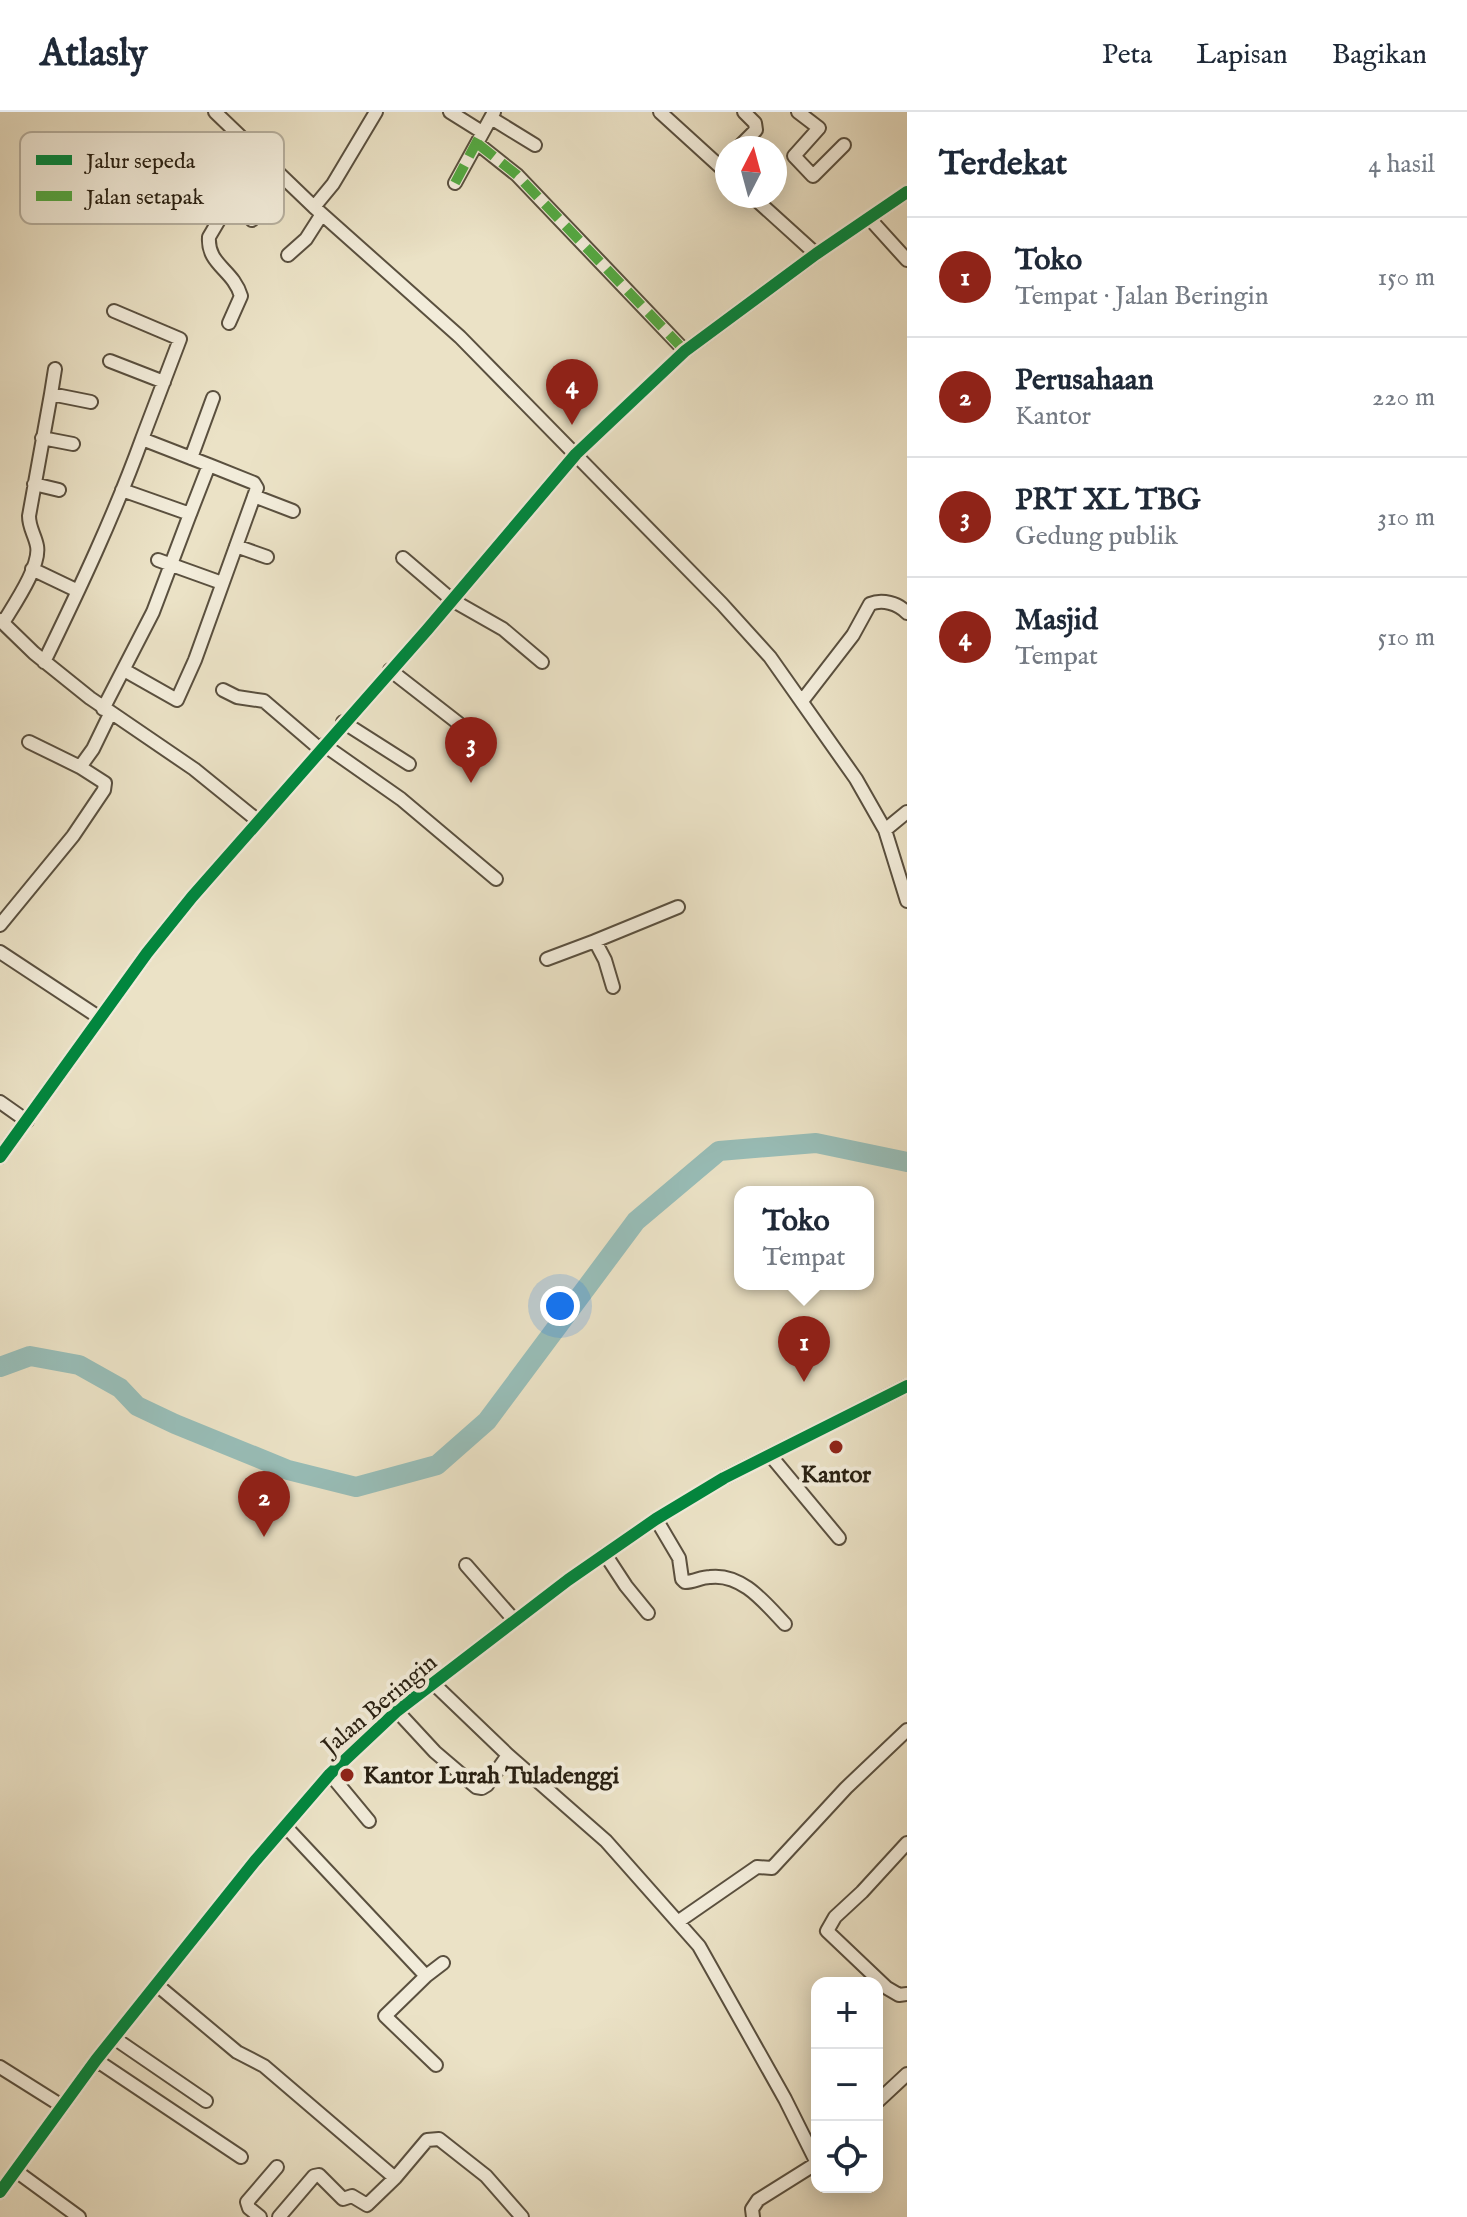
<!DOCTYPE html>
<html lang="id">
<head>
<meta charset="utf-8">
<style>
  body { margin:0; font-family:"IM FELL English",serif; background:#f2f2f3; color:#1f2937 }
  .controls { position:absolute; right:24px; bottom:24px; display:grid; overflow:hidden; border-radius:16px; box-shadow:0 4px 20px #0003 }
  .controls button { width:72px; height:72px; display:grid; place-items:center; padding:0; border:0; border-bottom:2px solid #e0e1e3; background:#fff; color:#1f2937; font:40px sans-serif }
  .compass { position:absolute; left:715px; top:24px; width:72px; height:72px; border-radius:50%; background:#fff; box-shadow:0 4px 20px #0003; rotate:6deg }
  .you { position:absolute; left:560px; top:1194px; width:28px; height:28px; margin:-20px; border:6px solid #fff; border-radius:50%; background:#1a73e8; box-shadow:0 0 0 12px #1a73e833 }
  .badge { display:grid; place-items:center; width:52px; height:52px; border-radius:50%; background:#8f2418; color:#fff; font-size:26px; font-weight:700 }
  .pin { position:absolute; translate:-50% -66px; filter:drop-shadow(0 2px 4px #0008) }
  .pin::after { content:''; position:absolute; top:42px; width:28px; height:24px; background:inherit; clip-path:polygon(0 0,100% 0,50% 100%) }
  .popup { position:absolute; left:734px; top:1074px; width:140px; height:104px; box-sizing:border-box; display:grid; place-content:center; border-radius:16px; background:#fff; filter:drop-shadow(0 2px 6px #0005); font-size:26px; white-space:nowrap; color:#747a83 }
  .popup b { font-size:30px; color:#1f2937 }
  .popup::after { content:''; position:absolute; left:50%; top:100%; margin-left:-16px; border:16px solid transparent; border-top-color:#fff }
  .list { margin:0; padding:0; list-style:none }
  h2 { display:flex; justify-content:space-between; align-items:center; height:104px; margin:0; padding:0 32px; font-size:34px }
  h2 small { font-size:26px; font-weight:400; color:#747a83 }
  .list li { display:grid; grid-template-columns:52px 1fr auto; gap:24px; align-items:center; box-sizing:border-box; height:120px; padding:0 32px; border-top:2px solid #e0e1e3 }
  .list b { display:block; font-size:30px; white-space:nowrap }
  .list p { margin:0; font-size:26px; white-space:nowrap; color:#747a83 }
  .list em { font-size:26px; font-style:normal; color:#747a83 }
  .icon { flex:none; width:44px; height:44px; fill:none; stroke:currentColor; stroke-width:2; stroke-linecap:round; stroke-linejoin:round }
  .map { position:relative; flex:none; width:907px; height:2105px; overflow:hidden }
  header { display:flex; align-items:center; gap:48px; box-sizing:border-box; height:112px; padding:0 40px; background:#fff; border-bottom:2px solid #e0e1e3 }
  header strong { font-size:38px }
  nav { display:flex; gap:44px; margin-inline-start:auto; font-size:28px }
  main { display:flex }
  aside { flex:1; background:#fff }
  .map>svg:first-child { display:block }
</style>
</head>
<body>
<header>
<strong>Atlasly</strong>
<nav><a>Peta</a><a>Lapisan</a><a>Bagikan</a></nav>
</header>
<main>
<div class="map">
<svg width="907" height="2105" viewBox="0 0 907 2105">
  <rect width="100%" height="100%" fill="#ebe2c6"/>
  <filter id="stains"><feTurbulence type="fractalNoise" baseFrequency=".0025" numOctaves="4"/><feColorMatrix values="0 0 0 0 .2 0 0 0 0 .09 0 0 0 0 .02 0 0 0 .5 -.17"/></filter>
  <radialGradient id="worn" r=".72"><stop offset=".6" stop-color="#630" stop-opacity="0"/><stop offset="1" stop-color="#630" stop-opacity=".3"/></radialGradient>
  <g fill="none" stroke-linecap="round" stroke-linejoin="round">
    <path stroke="#98bdb7" stroke-width="20" d="M0,1255L30,1244L79,1253L120,1276L137,1294L175,1312L288,1358L356,1375L437,1353L487,1309L636,1109L719,1039L816,1031L907,1050"/>
    <g stroke="#5a503f" stroke-width="16">
      <path id="minor" d="M215,0L314,95L460,225L722,492L770,545L856,667L885,718L907,789
        M450,0L482,20
        M660,0L727,61
        M798,0L819,16L794,44L813,64L844,33
        M491,6L535,33
        M478,32L517,63L685,239
        M738,36L756,18L755,11L744,0
        M455,71L494,0
        M752,84L816,142
        M314,95L333,72L376,0
        M869,106L907,148
        M252,108L279,62
        M288,143L306,127L322,102
        M114,199L180,227L142,327
        M229,211L241,184C233,157 207,153 209,125L258,42
        M110,249L164,270
        M51,282L55,257
        M42,326L73,332
        M191,346L213,286
        M34,372L59,378
        M254,384L293,399
        M236,434L267,445
        M403,446L452,488L503,517L542,550
        M158,448L222,471
        M32,457L78,479
        M0,508L34,541L90,586L194,657L257,708
        M3,511C13,494 41,454 37,434C35,423 29,416 29,404L51,282L91,290
        M44,550C80,476 114,404 142,327L209,353L190,402L122,378
        M124,558L177,588L195,548L257,376L254,371L209,353
        M390,558L462,614
        M223,578L237,585L264,589L320,637
        M802,589L853,523L870,492C882,487 898,491 907,501
        M103,597L153,500L190,402
        M343,610L409,652
        M29,630L80,655L93,637L110,602
        M324,633L401,687L496,767
        M885,718L907,700
        M0,813L73,724L104,678L105,671L80,655
        M0,840L100,906
        M547,847L595,829
        M613,875L605,848L595,829L678,795
        M0,990L27,1009
        M0,1045L147,841L192,785L427,518L576,342L685,239L816,142L907,80
        M770,1343L839,1426
        M656,1407L679,1446L682,1467L685,1470C694,1470 701,1465 710,1465C742,1461 765,1491 785,1512
        M605,1442L626,1474L648,1501
        M466,1453L515,1509
        M434,1572L508,1643
        M397,1599L435,1640L476,1675L482,1676L487,1673L508,1643L606,1729L699,1834L785,1987L817,2051
        M330,1662L369,1709
        M286,1715L426,1864L385,1904L436,1953
        M907,1731L862,1780L835,1805L827,1819L887,1876L899,1883L907,1882
        M679,1809L757,1755L772,1756L846,1676L907,1618
        M426,1864L443,1851
        M157,1873L237,1940L264,1954L395,2066L427,2028L439,2027L486,2064L522,2105
        M114,1926L206,1989
        M96,1948L241,2045
        M0,1955L62,1994
        M877,1990L907,1962
        M16,2059L79,2105
        M0,2080L96,1948L255,1749L330,1662L397,1599L568,1468L656,1407L724,1366L907,1274
        M260,2105L249,2096L247,2090L277,2055
        M279,2105L314,2064L319,2063L343,2087L352,2084L367,2093L395,2066
        M753,2105L752,2097L758,2088L817,2051"/>
    </g>
    <use href="#minor" stroke="#f2ecda" stroke-width="12"/>
    <path stroke="#53aa42" stroke-width="10" stroke-dasharray="20 10" stroke-linecap="butt" d="M478,32L517,63L685,239
      M455,71L482,20"/>
    <g stroke="#f2ecda" stroke-width="17">
      <path id="cycleway" d="M0,1045L147,841L192,785L427,518L576,342L685,239L816,142L907,80
        M0,2080L96,1948L255,1749L330,1662L397,1599L568,1468L656,1407L724,1366L907,1274"/>
    </g>
    <use href="#cycleway" stroke="#00873e" stroke-width="12"/>
  </g>
  <g fill="#8f2418" stroke="#f2ecda" stroke-width="3">
    <circle cx="836" cy="1335" r="8"/>
    <circle cx="347" cy="1663" r="8"/>
  </g>
  <g text-anchor="middle" stroke-width="8" stroke-linejoin="round" paint-order="stroke">
    <g font-size="24" font-weight="bold" fill="#292012" stroke="#f2ecda">
      <text x="836" y="1370">Kantor</text>
      <text x="363" y="1671" text-anchor="start">Kantor Lurah Tuladenggi</text>
    </g>
    <g font-size="24" fill="#292012" stroke="#f2ecda">
      <text transform="translate(379 1592) rotate(-40)" y="8">Jalan Beringin</text>
    </g>
  </g>
  <rect x="20" y="20" width="264" height="92" rx="12" fill="#f2ecda" stroke="#b6af9e" stroke-width="2"/>
  <rect x="36" y="43" width="36" height="10" fill="#00873e"/>
  <rect x="36" y="79" width="36" height="10" fill="#53aa42"/>
  <g font-size="22" fill="#292012">
    <text x="86" y="56">Jalur sepeda</text>
    <text x="86" y="92">Jalan setapak</text>
  </g>
  <rect width="100%" height="100%" filter="url(#stains)"/>
  <rect width="100%" height="100%" fill="url(#worn)"/>
</svg>
<div class="controls">
<button>+</button>
<button>−</button>
<button><svg class="icon" aria-label="locate" viewBox="0 0 24 24"><circle cx="12" cy="12" r="6"/><path d="M12 2v4M12 18v4M2 12h4M18 12h4"/></svg></button>
</div>
<svg class="compass" viewBox="-18 -18 36 36"><path d="M0-13l5 13h-10z" fill="#e53935"/><path d="M0 13l5-13h-10z" fill="#747a83"/></svg>
<div class="you"></div>
<div class="pin badge" style="left:804px;top:1270px">1</div>
<div class="popup"><b>Toko</b>Tempat</div>
<div class="pin badge" style="left:264px;top:1425px">2</div>
<div class="pin badge" style="left:471px;top:671px">3</div>
<div class="pin badge" style="left:572px;top:313px">4</div>
</div>
<aside>
<h2>Terdekat<small>4 hasil</small></h2>
<ul class="list">
<li><span class="badge">1</span><div><b>Toko</b><p>Tempat · Jalan Beringin</p></div><em>150 m</em></li>
<li><span class="badge">2</span><div><b>Perusahaan</b><p>Kantor</p></div><em>220 m</em></li>
<li><span class="badge">3</span><div><b>PRT XL TBG</b><p>Gedung publik</p></div><em>310 m</em></li>
<li><span class="badge">4</span><div><b>Masjid</b><p>Tempat</p></div><em>510 m</em></li>
</ul>
</aside>
</main>
</body>
</html>
